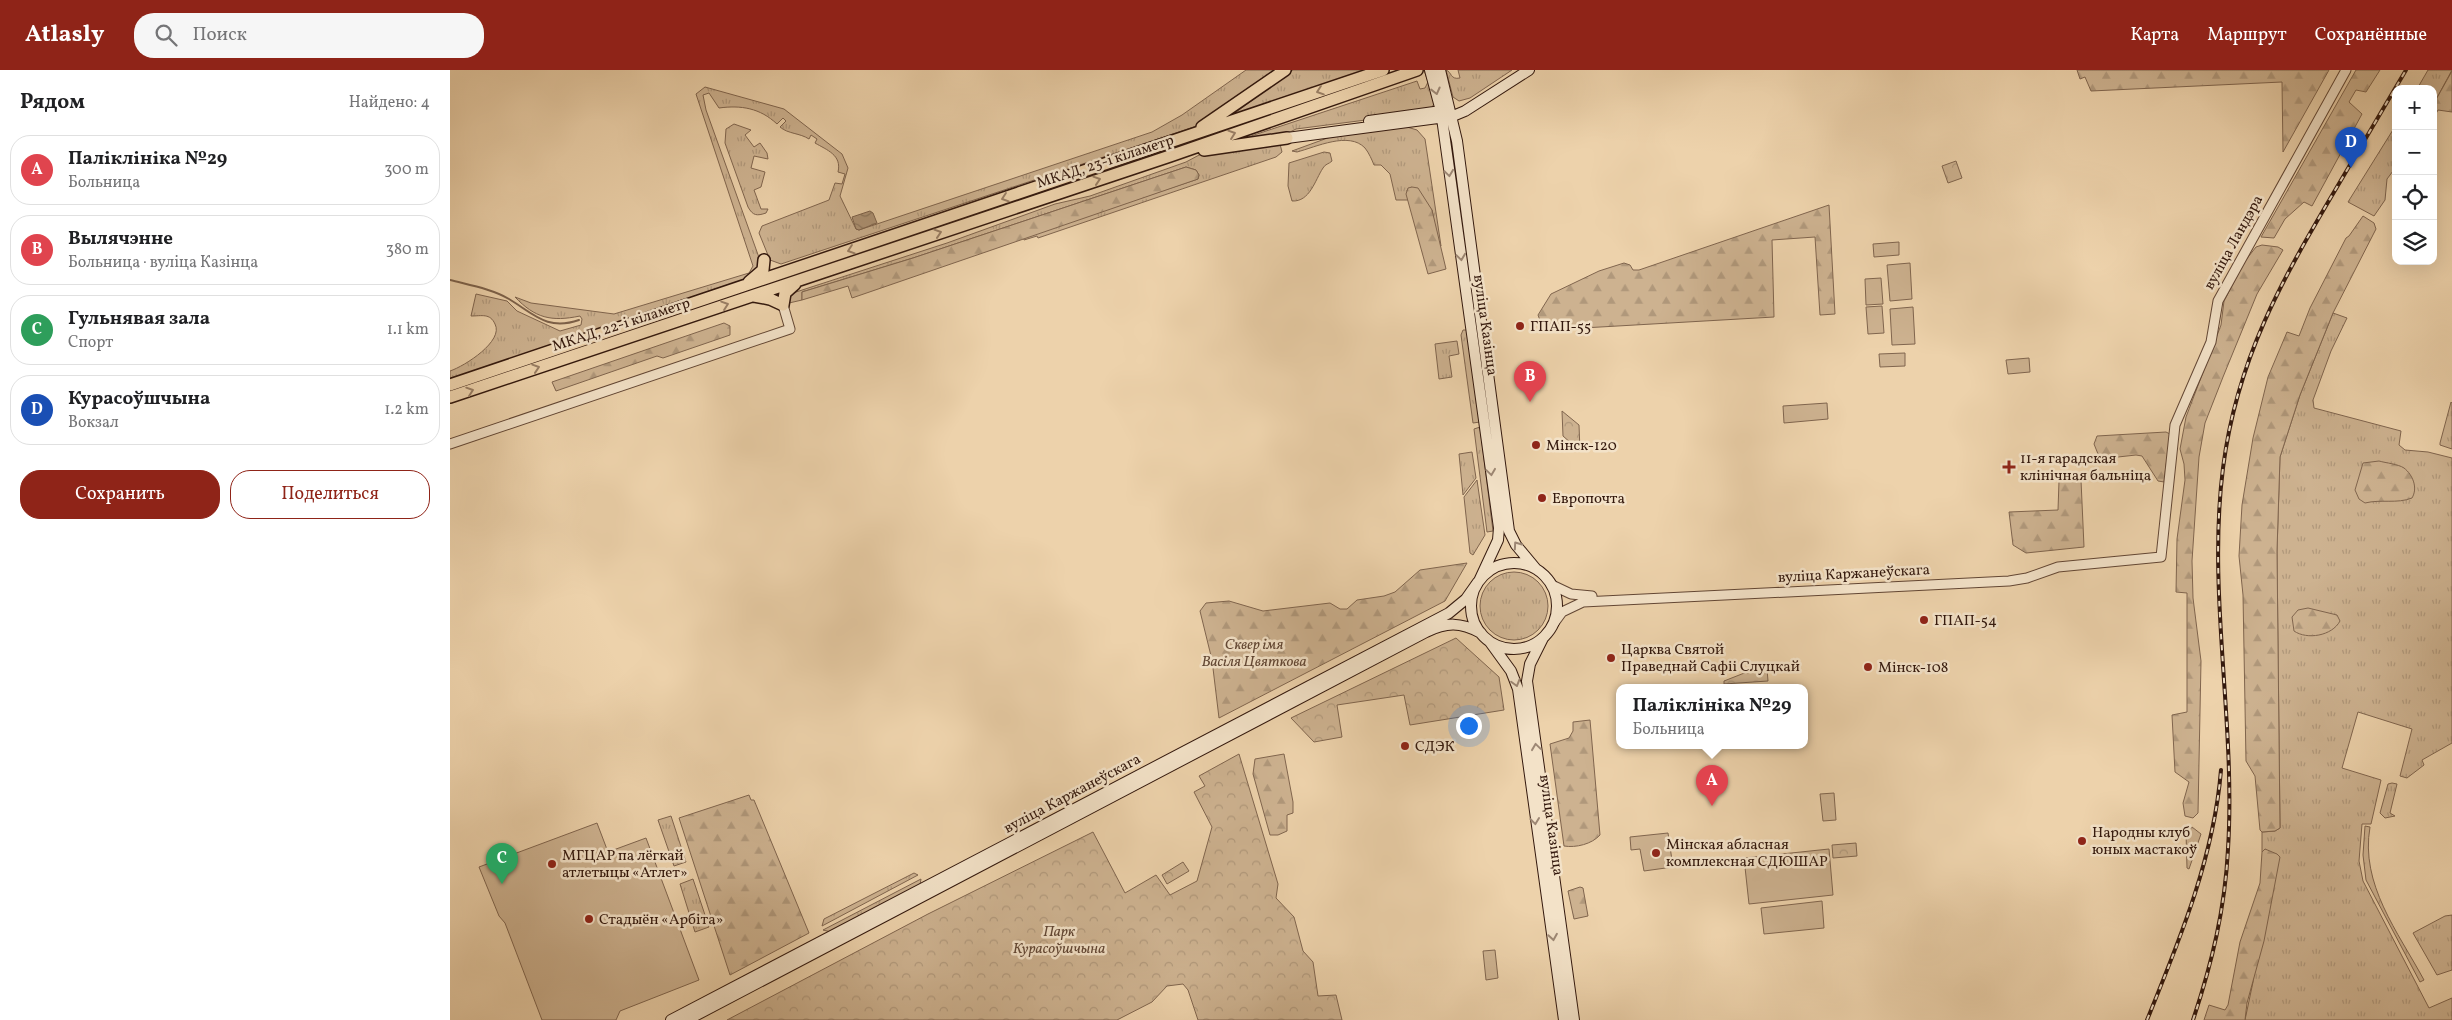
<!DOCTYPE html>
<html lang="ru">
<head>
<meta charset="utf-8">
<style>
  body { margin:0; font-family:Vollkorn,serif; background:#f6f6f6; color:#202124 }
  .controls { position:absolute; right:15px; top:15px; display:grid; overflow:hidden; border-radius:10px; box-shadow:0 5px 20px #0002 }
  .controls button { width:45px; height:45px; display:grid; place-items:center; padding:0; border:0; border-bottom:1px solid #e0e0e0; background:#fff; color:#202124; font:25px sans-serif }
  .you { position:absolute; left:1018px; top:655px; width:18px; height:18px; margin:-12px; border:4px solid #fff; border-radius:50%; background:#1a73e8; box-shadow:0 0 0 8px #1a73e833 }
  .badge { display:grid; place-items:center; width:32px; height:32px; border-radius:50%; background:#8f2418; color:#fff; font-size:16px; font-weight:700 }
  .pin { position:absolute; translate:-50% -41px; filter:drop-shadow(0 1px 2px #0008) }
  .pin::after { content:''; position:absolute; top:26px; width:18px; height:15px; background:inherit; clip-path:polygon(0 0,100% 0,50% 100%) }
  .popup { position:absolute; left:1166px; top:614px; width:192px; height:65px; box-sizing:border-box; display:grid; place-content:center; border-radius:10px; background:#fff; filter:drop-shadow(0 1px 4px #0005); font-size:16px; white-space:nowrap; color:#757577 }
  .popup b { font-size:19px; color:#202124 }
  .popup::after { content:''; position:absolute; left:50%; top:100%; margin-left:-10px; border:10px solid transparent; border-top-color:#fff }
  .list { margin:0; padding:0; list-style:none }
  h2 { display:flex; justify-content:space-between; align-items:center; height:65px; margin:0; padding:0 20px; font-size:21px }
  h2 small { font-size:16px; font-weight:400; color:#757577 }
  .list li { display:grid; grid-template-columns:32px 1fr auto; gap:15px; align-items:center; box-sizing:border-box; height:70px; margin:0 10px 10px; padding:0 10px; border:1px solid #e0e0e0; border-radius:20px }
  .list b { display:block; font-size:19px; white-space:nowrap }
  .list p { margin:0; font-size:16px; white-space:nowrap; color:#757577 }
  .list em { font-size:16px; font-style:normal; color:#757577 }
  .actions { display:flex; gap:10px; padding:15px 20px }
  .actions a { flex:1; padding:11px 0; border:1px solid #8f2418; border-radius:20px; text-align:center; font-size:18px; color:#8f2418 }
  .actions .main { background:#8f2418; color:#fff }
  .icon { flex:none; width:28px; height:28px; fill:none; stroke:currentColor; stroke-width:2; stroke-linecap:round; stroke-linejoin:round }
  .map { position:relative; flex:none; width:2002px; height:950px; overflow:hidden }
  header { display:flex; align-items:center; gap:30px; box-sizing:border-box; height:70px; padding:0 25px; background:#8f2418; color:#fff }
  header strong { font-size:24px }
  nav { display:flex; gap:28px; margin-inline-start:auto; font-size:18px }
  .search { width:350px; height:45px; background:#f6f6f6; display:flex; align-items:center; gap:12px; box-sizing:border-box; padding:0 18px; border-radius:20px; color:#757577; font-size:19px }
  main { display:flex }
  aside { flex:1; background:#fff }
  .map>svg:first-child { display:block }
</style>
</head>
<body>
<header>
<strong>Atlasly</strong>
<div class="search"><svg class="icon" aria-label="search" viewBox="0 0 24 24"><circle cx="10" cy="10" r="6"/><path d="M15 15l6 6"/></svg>Поиск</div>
<nav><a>Карта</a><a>Маршрут</a><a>Сохранённые</a></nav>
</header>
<main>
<aside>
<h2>Рядом<small>Найдено: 4</small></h2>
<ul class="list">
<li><span class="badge" style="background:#e0444e">A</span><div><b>Паліклініка №29</b><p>Больница</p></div><em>300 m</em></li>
<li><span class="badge" style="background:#e0444e">B</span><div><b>Вылячэнне</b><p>Больница · вуліца Казінца</p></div><em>380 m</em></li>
<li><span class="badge" style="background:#2e9e5b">C</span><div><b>Гульнявая зала</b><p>Спорт</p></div><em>1.1 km</em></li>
<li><span class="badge" style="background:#1a4fb4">D</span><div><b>Курасоўшчына</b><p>Вокзал</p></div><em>1.2 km</em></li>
</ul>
<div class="actions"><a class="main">Сохранить</a><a>Поделиться</a></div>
</aside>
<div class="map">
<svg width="2002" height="950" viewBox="0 0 2002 950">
  <defs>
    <pattern id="grass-tufts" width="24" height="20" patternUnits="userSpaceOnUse" patternTransform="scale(1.25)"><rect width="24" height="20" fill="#cdb290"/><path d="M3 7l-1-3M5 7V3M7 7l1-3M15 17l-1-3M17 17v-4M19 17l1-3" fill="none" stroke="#b0987b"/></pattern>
    <pattern id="forest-firs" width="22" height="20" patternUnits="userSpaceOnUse" patternTransform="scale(1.25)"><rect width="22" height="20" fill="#cdb290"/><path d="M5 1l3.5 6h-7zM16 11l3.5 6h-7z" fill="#b0987b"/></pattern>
    <pattern id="park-crowns" width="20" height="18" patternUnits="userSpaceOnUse" patternTransform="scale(1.25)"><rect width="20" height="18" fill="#cdb290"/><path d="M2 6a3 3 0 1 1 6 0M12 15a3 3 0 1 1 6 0" fill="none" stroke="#b0987b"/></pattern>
    <pattern id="water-waves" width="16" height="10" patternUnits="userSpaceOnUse" patternTransform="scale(1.25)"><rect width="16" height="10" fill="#ae9375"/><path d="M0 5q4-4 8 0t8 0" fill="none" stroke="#8e775e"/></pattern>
  </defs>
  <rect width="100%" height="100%" fill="#edd2ab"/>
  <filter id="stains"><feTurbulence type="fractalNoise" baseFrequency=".004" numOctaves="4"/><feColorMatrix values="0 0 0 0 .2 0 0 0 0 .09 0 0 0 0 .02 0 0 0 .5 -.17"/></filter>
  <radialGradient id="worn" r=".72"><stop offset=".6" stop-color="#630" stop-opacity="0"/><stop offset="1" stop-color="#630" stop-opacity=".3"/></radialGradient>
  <path fill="url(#grass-tufts)" stroke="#80654e" d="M796,0H826L747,56L331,194L320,190L309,163L312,156L379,130L385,113L392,114L395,104L388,102C392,85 377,80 365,73L367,69L361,65L359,69C350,63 338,64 330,57L336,51L333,48L327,54C310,38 291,35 269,38L259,23L253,25L256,40L311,193L302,207L0,309V301C15,296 54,271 45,254C40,243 32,246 21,246L26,224L57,231L67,241L110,261L131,255L132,249L130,246C101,252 85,248 65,227L81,233L164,244L299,203L303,196L246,24L255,17L334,39L392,84L398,98L390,126L406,159L409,160L702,62L732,45Z
    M843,0H915L777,49Z
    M974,0C978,7 990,31 981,38C979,40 973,41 970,43L846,59L836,64L792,69L967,11L970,19L975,18L978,12Z
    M996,0C1002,2 1000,10 1010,8L1008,0H1062L1020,28L1009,31L1003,27Z
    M1978,0H2002L1983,35V19H1967Z
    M284,54L301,60L295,65L304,77L310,73L317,83L318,89L304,86L301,98L315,102L311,117L304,120L311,139H318L316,143C307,146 303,146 298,137L275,73L276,59Z
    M1946,55V97L1937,109L1935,130L1924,146L1898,132Z
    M957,57L967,60L975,69L991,176L988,172L982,140L962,117L957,120L958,130H946L940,104L931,95H924C922,90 919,83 915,78C899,61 866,77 847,82L842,81L883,66Z
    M830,74L832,82L826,87L588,168L587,166L574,170L573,167L748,109L749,105L746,100L736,97L463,188L352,222V230L339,233L337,231L341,224L346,222L497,173L605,134L640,126L736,92L751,84Z
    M874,82L880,83L882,91C879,94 875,94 873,98C865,110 860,132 842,131L838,116L839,93Z
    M1883,243L1897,248L1881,281L1863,330L1864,338L1951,361L1949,375L1955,380L1978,382L2002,388V673L1972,690L1974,695L1957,708L1950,706L1962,659L1908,642L1892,698L1931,710L1921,754H1912L1909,791L1913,811L1979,938L2002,928V950H1795L1803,912L1816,779L1812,782V762L1825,761L1830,758L1827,481L1830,387L1850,325Z
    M1013,260H1017L1030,352L1023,353L1011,265Z
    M1007,271L1009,284L999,286L1002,307L989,309L985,274Z
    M2001,332L2002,333V379L1990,375V373Z
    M1030,357L1043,461L1037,462L1024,359Z
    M1022,382L1026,408L1013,425L1009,384Z
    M1027,410L1035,465L1023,485L1020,483L1014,427Z
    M1030 536a34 34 0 1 1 68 0a34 34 0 1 1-68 0Z
    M1942,713L1947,714L1940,743L1945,746L1935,748L1930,743L1938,714Z
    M221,746L236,792L224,796L208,750Z
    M1915,756L1920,757C1910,814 1948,862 1974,910L1970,912L1916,810L1913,785Z
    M464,803L468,805L372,856L374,849Z
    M243,809L259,857L245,862L230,814Z
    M471,809L470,815L381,862L373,860Z
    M2002,845V900L1987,905L1963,863L1995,846Z"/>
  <path fill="url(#forest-firs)" stroke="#80654e" d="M1627,0H1879L1833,82L1832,12L1641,21L1635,7L1630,9Z
    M1906,0H1930L1916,22L1906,20L1899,32L1912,44L1862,136L1854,132L1835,149L1824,168L1811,167Z
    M2002,1V42L1988,40L1983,49V35Z
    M736,97L746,100L749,105L748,109L402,228L398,216L352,230V222L463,188Z
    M962,117L968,118L982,140L996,199L978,204L956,124L958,118Z
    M1379,135L1385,244L1370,245L1365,167L1322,170L1324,247L1098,260L1091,253L1088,245L1101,224L1149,201L1174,193L1180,195L1183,200H1189Z
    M1913,146L1924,153L1926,159L1883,243L1850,325L1830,387L1827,481L1830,758L1825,761L1812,762L1810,760L1805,706L1796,691L1793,525L1789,486L1792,435L1803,368L1818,307L1837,262L1849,266L1860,238L1896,168L1899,166Z
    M1812,175L1828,177L1833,180L1807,224L1773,307L1755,353L1749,387L1742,491L1743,528L1751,591L1748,743L1743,748L1735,746L1733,733L1739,712L1725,702L1722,645L1737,642V523L1726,522L1727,469L1735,410L1734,394L1730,379L1736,347L1771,255L1774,231L1795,191L1806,177Z
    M274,253L280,256V265L213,288L207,286L106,321L102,312Z
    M1716,362L1720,364L1714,412L1708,411L1692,386L1686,385L1650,389L1644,374L1647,366Z
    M1929,391C1936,393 1948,394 1954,398C1963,405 1968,418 1962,428C1947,434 1931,429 1915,433L1909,429L1905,420L1913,393Z
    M1631,410L1634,477L1576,483L1563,475L1559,442L1608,440L1609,411Z
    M1017,493L995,531L769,648L762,590L750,541L756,533L779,531L813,541L880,533L890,539H897L907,530L934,526L945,522L970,500Z
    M1858,538L1887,545L1890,551C1882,566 1857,570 1844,561L1842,547L1848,540Z
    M1140,650L1150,765C1142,774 1126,778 1114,776L1100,674L1119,668L1123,661V652Z
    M834,684L843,732V743L837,745V761L828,765H820L803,704L805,689Z
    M299,725L301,730H304L359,863L280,905L229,748Z
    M1742,757L1751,764L1739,799L1737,798L1736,762Z
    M1815,779L1827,784L1830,787L1814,871L1797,933L1795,950H1754L1759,935L1775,940L1778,935L1790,872L1810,813L1812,782Z
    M1130,817L1133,818L1138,846L1124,849L1118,821Z"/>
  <path fill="url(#park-crowns)" stroke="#80654e" d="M1506,91L1512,108L1498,113L1492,96Z
    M1112,341L1129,355L1130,381L1113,366Z
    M1006,568L1049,607L1054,640L960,655L954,625L887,635L892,667L864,672L841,648Z
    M1317,599L1318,611L1274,614V611L1302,600Z
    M789,684L828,814L826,828L844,847L853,881L863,892L868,926L886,925L892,950H748L738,920L733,914L717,916L702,932L667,950H277L478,844L643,762L675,823L706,805L720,825L747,811L762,757L744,722L755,716L749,706Z
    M1406,773L1407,786L1383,788L1382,775Z
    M733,792L739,801L717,814L712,805Z"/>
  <path fill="#cdb290" stroke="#80654e" d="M1449,172V185L1424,187L1423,174Z
    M1460,193L1462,229L1440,231L1437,195Z
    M1431,208L1433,234L1416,235L1415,209Z
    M1432,236L1434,263L1418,264L1416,237Z
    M1463,237L1465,274L1442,275L1440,239Z
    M1455,283V296L1430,297L1429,284Z
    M1579,288L1580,302L1558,304L1556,290Z
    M1377,333L1378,349L1334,353L1333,336Z
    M1384,723L1386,750L1373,751L1370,724Z
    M147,753L158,782L196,768L249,910L170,941L166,950H92L55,853L49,846L29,797Z
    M1218,763L1223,797L1194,801L1190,779L1181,780L1180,767Z
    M1379,779L1383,825L1299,834L1294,788Z
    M1372,831L1374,858L1314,864L1311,838Z
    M1045,880L1048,908L1036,910L1033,881Z"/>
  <path fill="url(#water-waves)" stroke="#7d624b" d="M420,141L423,143L427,153L409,160L406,159L402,147Z"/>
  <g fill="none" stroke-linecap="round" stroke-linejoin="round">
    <path stroke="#7d624b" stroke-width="2" d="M0,210C19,215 42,219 59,229C84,244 97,261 129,250"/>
    <g stroke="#624634" stroke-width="11">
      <path id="tertiary" d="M0,374L340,259L333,235
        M1102,515L1121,524L1142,526
        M1104,553L1112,542L1133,532L1559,511L1577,508L1608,497L1711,487L1725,355L1761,272L1768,231L1896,0"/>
    </g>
    <g stroke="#33180d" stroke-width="12">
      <path id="secondary" d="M980,0L991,41L1049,458L1048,470L1029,511
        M990,0L1007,71L1059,461L1066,475L1086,499
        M919,51L984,42
        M837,68L1003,46L1015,41L1079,0
        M1021 536a43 43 0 1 1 86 0a43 43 0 1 1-86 0Z
        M1093,568L1080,594L1077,611L1124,950
        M1040,572L1061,601L1068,619L1114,950
        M221,950L999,543L1016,529L1028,512
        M237,950L976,562C997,552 1010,552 1031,563"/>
    </g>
    <g stroke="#33180d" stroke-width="14">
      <path id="trunk" d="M752,57L835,0
        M754,80L837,68
        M299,212L313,200L314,190
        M304,226L320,229L333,235L335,223L345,214
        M0,315L933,0
        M0,327L720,86L967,0"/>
    </g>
    <use href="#tertiary" stroke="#f3e2c8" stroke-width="9"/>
    <use href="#secondary" stroke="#f3e2c8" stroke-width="10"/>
    <use href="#trunk" stroke="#edd2ab" stroke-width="11"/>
    <g stroke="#33180d" stroke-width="4">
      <path id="rail" d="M1697,950C1730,869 1764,787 1771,700
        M1743,950C1762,893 1775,839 1778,779C1786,652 1757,524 1773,398C1787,288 1832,210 1887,117C1910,78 1933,39 1956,0"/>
    </g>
    <use href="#rail" stroke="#f3e2c8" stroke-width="2" stroke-dasharray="5.5" stroke-linecap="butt"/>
  </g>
  <defs><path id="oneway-chevron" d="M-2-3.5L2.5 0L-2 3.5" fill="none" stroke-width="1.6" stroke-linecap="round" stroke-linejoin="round" transform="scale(1.25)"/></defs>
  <g stroke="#997e64">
    <use href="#oneway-chevron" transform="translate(870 21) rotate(161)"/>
    <use href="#oneway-chevron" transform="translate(782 64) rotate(-19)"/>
    <use href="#oneway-chevron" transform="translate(647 110) rotate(-18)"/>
    <use href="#oneway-chevron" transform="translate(555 128) rotate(161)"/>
    <use href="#oneway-chevron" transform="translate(488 163) rotate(-18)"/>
    <use href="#oneway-chevron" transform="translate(401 180) rotate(161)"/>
    <use href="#oneway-chevron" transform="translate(275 235) rotate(-19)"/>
    <use href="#oneway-chevron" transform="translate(86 298) rotate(-18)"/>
    <use href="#oneway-chevron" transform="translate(20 321) rotate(-19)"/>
  </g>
  <g stroke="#9d8774">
    <use href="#oneway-chevron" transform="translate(986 21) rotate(76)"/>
    <use href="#oneway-chevron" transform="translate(999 103) rotate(82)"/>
    <use href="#oneway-chevron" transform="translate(1011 187) rotate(82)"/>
    <use href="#oneway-chevron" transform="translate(1041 402) rotate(82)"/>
    <use href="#oneway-chevron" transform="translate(1067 475) rotate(-125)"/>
    <use href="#oneway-chevron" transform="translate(1066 613) rotate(74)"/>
    <use href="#oneway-chevron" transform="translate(1086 677) rotate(-98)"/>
    <use href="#oneway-chevron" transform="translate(1085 751) rotate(83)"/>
    <use href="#oneway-chevron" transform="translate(1103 867) rotate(81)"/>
  </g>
  <g fill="#8f2418" stroke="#f3e2c8" stroke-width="2">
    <circle cx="1070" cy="256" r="5"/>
    <circle cx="1086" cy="375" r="5"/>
    <path d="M1556.5 389.5h5v5h5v5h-5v5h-5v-5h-5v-5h5z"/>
    <circle cx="1092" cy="428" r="5"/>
    <circle cx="1474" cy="550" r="5"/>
    <circle cx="1161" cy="588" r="5"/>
    <circle cx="1418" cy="597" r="5"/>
    <circle cx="955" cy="676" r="5"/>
    <circle cx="1632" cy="771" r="5"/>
    <circle cx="1206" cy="783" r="5"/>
    <circle cx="102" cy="794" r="5"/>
    <circle cx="139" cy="849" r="5"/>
  </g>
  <g text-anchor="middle" stroke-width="5" stroke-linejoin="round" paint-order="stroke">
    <g font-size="15" fill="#33180d" stroke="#f3e2c8">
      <text transform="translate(655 91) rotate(-18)" y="5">МКАД, 23-і кіламетр</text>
      <text transform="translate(1783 172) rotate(-61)" y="5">вуліца Ландэра</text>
      <text transform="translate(171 254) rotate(-18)" y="5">МКАД, 22-і кіламетр</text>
      <text transform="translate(1036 255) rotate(82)" y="5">вуліца Казінца</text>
      <text transform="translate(1404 503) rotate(-3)" y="5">вуліца Каржанеўскага</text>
      <text transform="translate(622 723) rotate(-28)" y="5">вуліца Каржанеўскага</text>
      <text transform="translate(1102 755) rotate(82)" y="5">вуліца Казінца</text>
    </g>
    <g font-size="15" fill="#33180d" stroke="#f3e2c8" text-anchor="start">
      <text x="1080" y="261">ГПАП-55</text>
      <text x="1096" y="380">Мінск-120</text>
      <text x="1570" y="393">11-я гарадская<tspan x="1570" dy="17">клінічная бальніца</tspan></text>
      <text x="1102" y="433">Европочта</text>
      <text x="1484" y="555">ГПАП-54</text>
      <text x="1171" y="584">Царква Святой<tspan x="1171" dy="17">Праведнай Сафіі Слуцкай</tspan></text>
      <text x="1428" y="602">Мінск-108</text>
      <text x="965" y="681">СДЭК</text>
      <text x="1642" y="767">Народны клуб<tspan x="1642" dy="17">юных мастакоў</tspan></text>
      <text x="1216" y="779">Мінская абласная<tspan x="1216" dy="17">комплексная СДЮШАР</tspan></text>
      <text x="112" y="790">МГЦАР па лёгкай<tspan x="112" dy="17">атлетыцы «Атлет»</tspan></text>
      <text x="149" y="854">Стадыён «Арбіта»</text>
    </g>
    <g font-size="15" font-style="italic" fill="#614634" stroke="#f3e2c8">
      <text x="804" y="579">Сквер імя<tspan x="804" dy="17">Васіля Цвяткова</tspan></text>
      <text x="609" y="866">Парк<tspan x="609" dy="17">Курасоўшчына</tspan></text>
    </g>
  </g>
  <rect width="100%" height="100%" filter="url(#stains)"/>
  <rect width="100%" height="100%" fill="url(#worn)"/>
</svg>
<div class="controls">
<button>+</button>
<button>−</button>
<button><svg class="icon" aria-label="locate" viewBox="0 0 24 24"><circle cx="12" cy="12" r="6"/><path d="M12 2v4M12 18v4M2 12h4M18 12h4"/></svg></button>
<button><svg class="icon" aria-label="layers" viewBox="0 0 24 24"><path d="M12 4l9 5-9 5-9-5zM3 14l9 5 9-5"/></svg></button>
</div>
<div class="you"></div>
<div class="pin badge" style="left:1262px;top:736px;background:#e0444e">A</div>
<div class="popup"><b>Паліклініка №29</b>Больница</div>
<div class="pin badge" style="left:1080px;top:332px;background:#e0444e">B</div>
<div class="pin badge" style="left:52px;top:814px;background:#2e9e5b">C</div>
<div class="pin badge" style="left:1901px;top:98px;background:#1a4fb4">D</div>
</div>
</main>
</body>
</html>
